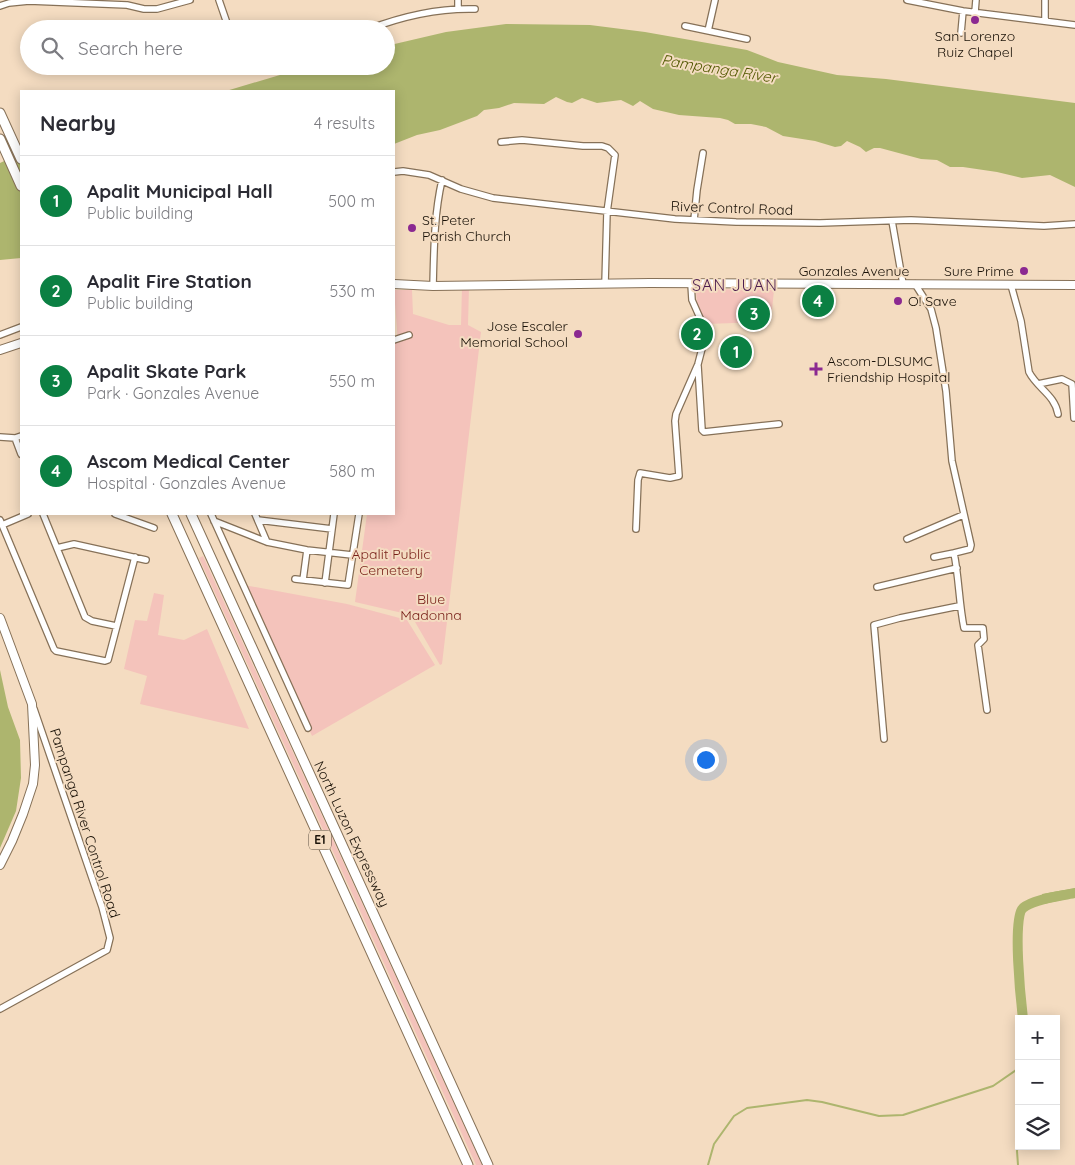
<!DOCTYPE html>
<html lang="en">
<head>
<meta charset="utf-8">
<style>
  body { margin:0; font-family:Quicksand,sans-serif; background:#f7f7f7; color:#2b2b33 }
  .controls { position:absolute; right:15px; bottom:15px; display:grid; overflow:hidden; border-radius:0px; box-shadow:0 2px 12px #0003 }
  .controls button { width:45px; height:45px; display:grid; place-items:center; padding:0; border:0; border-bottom:1px solid #e1e1e2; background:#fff; color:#2b2b33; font:25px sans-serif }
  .you { position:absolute; left:705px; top:759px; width:18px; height:18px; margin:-12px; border:4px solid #fff; border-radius:50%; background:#1a73e8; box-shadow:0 0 0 8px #1a73e833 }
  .badge { display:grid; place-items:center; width:32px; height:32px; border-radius:50%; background:#0b8043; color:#fff; font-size:16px; font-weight:700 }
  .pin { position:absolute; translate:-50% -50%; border:2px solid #fff; box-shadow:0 1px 5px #0006 }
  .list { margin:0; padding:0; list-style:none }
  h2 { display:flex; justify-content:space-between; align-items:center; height:65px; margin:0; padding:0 20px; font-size:21px }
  h2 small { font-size:16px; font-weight:400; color:#7c7c81 }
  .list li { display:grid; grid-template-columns:32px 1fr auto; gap:15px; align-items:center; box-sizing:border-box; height:90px; padding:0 20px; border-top:1px solid #e1e1e2 }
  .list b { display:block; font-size:19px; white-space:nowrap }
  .list p { margin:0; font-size:16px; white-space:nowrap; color:#7c7c81 }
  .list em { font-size:16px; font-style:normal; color:#7c7c81 }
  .icon { flex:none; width:28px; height:28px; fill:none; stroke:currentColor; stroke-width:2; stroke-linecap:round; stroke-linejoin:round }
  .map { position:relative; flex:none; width:1075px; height:1165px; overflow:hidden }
  .search { position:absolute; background:#fff; box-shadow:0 2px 12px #0003; left:20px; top:20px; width:375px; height:55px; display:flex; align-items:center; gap:12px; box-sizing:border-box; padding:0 18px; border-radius:28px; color:#7c7c81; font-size:19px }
  .panel { position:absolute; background:#fff; box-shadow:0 2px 12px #0003; left:20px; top:90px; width:375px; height:425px; border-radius:0px }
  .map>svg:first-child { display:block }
</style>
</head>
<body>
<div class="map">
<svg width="1075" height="1165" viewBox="0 0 1075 1165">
  <rect width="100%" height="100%" fill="#f4dcc1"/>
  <path fill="#f4c3bb" d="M462,287H469L468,325L481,332L442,664L440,665L411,615L355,602L367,514H394V343L398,342L394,290H412L413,314L449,325H461Z
    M696,289L774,290L772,310L763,322L706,324L697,305Z
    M203,556L482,1165H476L199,558Z
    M244,585L347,604L407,620L435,665L312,736Z
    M154,593L164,595L158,635L184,640L207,629L249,729L140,704L147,676L124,669L135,620L147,621Z"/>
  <path fill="#adb56e" d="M506,24L590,25L645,32L747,50L778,62L837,75L886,79L1075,103V187L1050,175L1022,178L997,172L963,167H950L937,160L921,159L880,148H874L866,152L860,147L847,141L841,146L835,147L815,141L783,136L766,127L751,124H735L728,120L720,118L679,115L653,109L640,101L633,106L621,100L597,103L582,98L572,103L567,102L556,97L544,104L514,103L499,108L484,110L477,116L440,130L417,135L394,144V91H226L310,66H386V46L446,32Z
    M21,153V258L0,260V163Z
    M0,670L8,707L20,740L21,778L16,811L0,848Z
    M1075,888V897L1044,904L1042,894Z"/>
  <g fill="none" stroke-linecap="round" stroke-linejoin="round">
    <path stroke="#adb56e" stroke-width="2" d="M708,1165L714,1144L734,1116L747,1108L807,1100L822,1102L879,1116L903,1115L993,1086L1019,1068
      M1018,1165L1017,1151L1019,1138"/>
    <path stroke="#adb56e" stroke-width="10" d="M1023,1019C1021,1002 1012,917 1023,908C1033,899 1062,896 1075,893"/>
    <g stroke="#867158" stroke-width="8">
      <path id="minor" d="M219,0L229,29
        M458,0V9
        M907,0L963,11L1075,25
        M1045,0V21
        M0,6L9,3L29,1L127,5L144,9H157L190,0
        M975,12L976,0
        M685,26L747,39
        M369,29C403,16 439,8 475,9
        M708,31L715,0
        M961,33L963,11
        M501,142L522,140L583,146H602L608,148L615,155L607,212L605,284
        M394,172L403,171L429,175L461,189L493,198L675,219L736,222L820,223L911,220L1044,226L1075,224
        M694,220L697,190L703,153
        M892,221L903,284
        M915,284L931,309L936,328L946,391L952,461L971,545L970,549L954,553C959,578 959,603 964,628H983L984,639L978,645L987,710
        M1011,285L1021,321L1029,372C1037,388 1055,395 1058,414
        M433,286C434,250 434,215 442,180
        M0,335L21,327
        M394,340L409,335
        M698,366L702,430L704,432L779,424
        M1038,384L1062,379L1072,384L1074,418
        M0,437L15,438L21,436
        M15,438L21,454
        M43,514L85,617L92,621L116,626
        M115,514L154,528
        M211,514L308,728
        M255,514L267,542
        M0,520L54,649L56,651L105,661L108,660L135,557
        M258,520L332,529
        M214,521L267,542L307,550L352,555
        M2,525L28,514
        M636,529L638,480L640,473L670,478L679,476L675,421L676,414L698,364L705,337L704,327L692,300L691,284
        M907,539L963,515
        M57,548L74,544L146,560
        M934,557L954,553
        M295,579L348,585L359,514
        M303,580L307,550
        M325,583L334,514
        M877,587L957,568
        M884,739L874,625L900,618L959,606
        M0,1009L107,950L110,938L102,907L34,709"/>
    </g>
    <g stroke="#867158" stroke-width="10">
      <path id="major" d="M394,284L433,286L650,283L1075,285
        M0,350L21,343
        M0,618L32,704L35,765L33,784L23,814L12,841L0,865"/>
    </g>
    <g stroke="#867158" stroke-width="11">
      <path id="highway" d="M0,113L21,159
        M0,139L21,186
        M172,514L468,1165
        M191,514L488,1165"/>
    </g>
    <use href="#minor" stroke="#fff" stroke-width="5.5"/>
    <use href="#major" stroke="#fff" stroke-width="8"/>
    <use href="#highway" stroke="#fff" stroke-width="9"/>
  </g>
  <g fill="#8b2991" stroke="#f4dcc1" stroke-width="2">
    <circle cx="975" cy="20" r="5"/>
    <circle cx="412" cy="228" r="5"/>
    <circle cx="1024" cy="271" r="5"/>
    <circle cx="898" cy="301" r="5"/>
    <circle cx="578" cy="334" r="5"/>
    <path d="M813.5 361.5h5v5h5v5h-5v5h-5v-5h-5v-5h5z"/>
  </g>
  <g text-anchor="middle" stroke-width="4" stroke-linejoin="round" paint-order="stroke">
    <rect fill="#f4dcc1" stroke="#5b4f40" stroke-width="1" x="309" y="830.5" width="22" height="19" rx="4"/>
    <g font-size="12" font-weight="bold" fill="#1a1208">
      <text x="320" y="844">E1</text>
    </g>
    <g font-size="14" fill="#1a1208" stroke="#f4dcc1" text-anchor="start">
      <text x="975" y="41" text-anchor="middle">San Lorenzo<tspan x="975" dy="16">Ruiz Chapel</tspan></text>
      <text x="422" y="225">St. Peter<tspan x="422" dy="16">Parish Church</tspan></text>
      <text x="1014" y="276" text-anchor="end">Sure Prime</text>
      <text x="908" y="306">O! Save</text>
      <text x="568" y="331" text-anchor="end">Jose Escaler<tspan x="568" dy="16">Memorial School</tspan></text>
      <text x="827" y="366">Ascom-DLSUMC<tspan x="827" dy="16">Friendship Hospital</tspan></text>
    </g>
    <g font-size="14" fill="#1a1208" stroke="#f4dcc1">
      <text transform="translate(732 208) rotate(2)" y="5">River Control Road</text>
      <text x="854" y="276">Gonzales Avenue</text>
      <text transform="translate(85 823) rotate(72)" y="5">Pampanga River Control Road</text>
      <text transform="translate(352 834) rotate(65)" y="5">North Luzon Expressway</text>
    </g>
    <g font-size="14" fill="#781f18" stroke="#f4dcc1">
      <text x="391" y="559">Apalit Public<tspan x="391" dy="16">Cemetery</tspan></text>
      <text x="431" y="604">Blue<tspan x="431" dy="16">Madonna</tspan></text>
    </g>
    <g font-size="15" font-style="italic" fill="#525800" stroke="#f4dcc1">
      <text transform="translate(719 69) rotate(9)" y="5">Pampanga River</text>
    </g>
    <g font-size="16" letter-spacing="1" fill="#4d1e50" stroke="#f4dcc1">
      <text x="735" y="291">SAN JUAN</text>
    </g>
  </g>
</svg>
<div class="controls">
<button>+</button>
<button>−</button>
<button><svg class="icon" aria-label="layers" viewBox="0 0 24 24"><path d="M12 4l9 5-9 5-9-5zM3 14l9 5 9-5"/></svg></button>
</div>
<div class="you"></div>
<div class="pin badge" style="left:736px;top:352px">1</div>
<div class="pin badge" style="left:697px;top:334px">2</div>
<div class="pin badge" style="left:754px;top:314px">3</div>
<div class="pin badge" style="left:818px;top:301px">4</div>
<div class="search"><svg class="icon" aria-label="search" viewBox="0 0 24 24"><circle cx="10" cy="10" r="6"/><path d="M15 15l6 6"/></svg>Search here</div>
<section class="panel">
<h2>Nearby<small>4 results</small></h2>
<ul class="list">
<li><span class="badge">1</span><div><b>Apalit Municipal Hall</b><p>Public building</p></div><em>500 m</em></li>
<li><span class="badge">2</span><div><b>Apalit Fire Station</b><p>Public building</p></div><em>530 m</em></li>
<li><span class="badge">3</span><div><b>Apalit Skate Park</b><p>Park · Gonzales Avenue</p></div><em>550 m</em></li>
<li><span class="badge">4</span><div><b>Ascom Medical Center</b><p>Hospital · Gonzales Avenue</p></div><em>580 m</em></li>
</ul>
</section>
</div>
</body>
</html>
